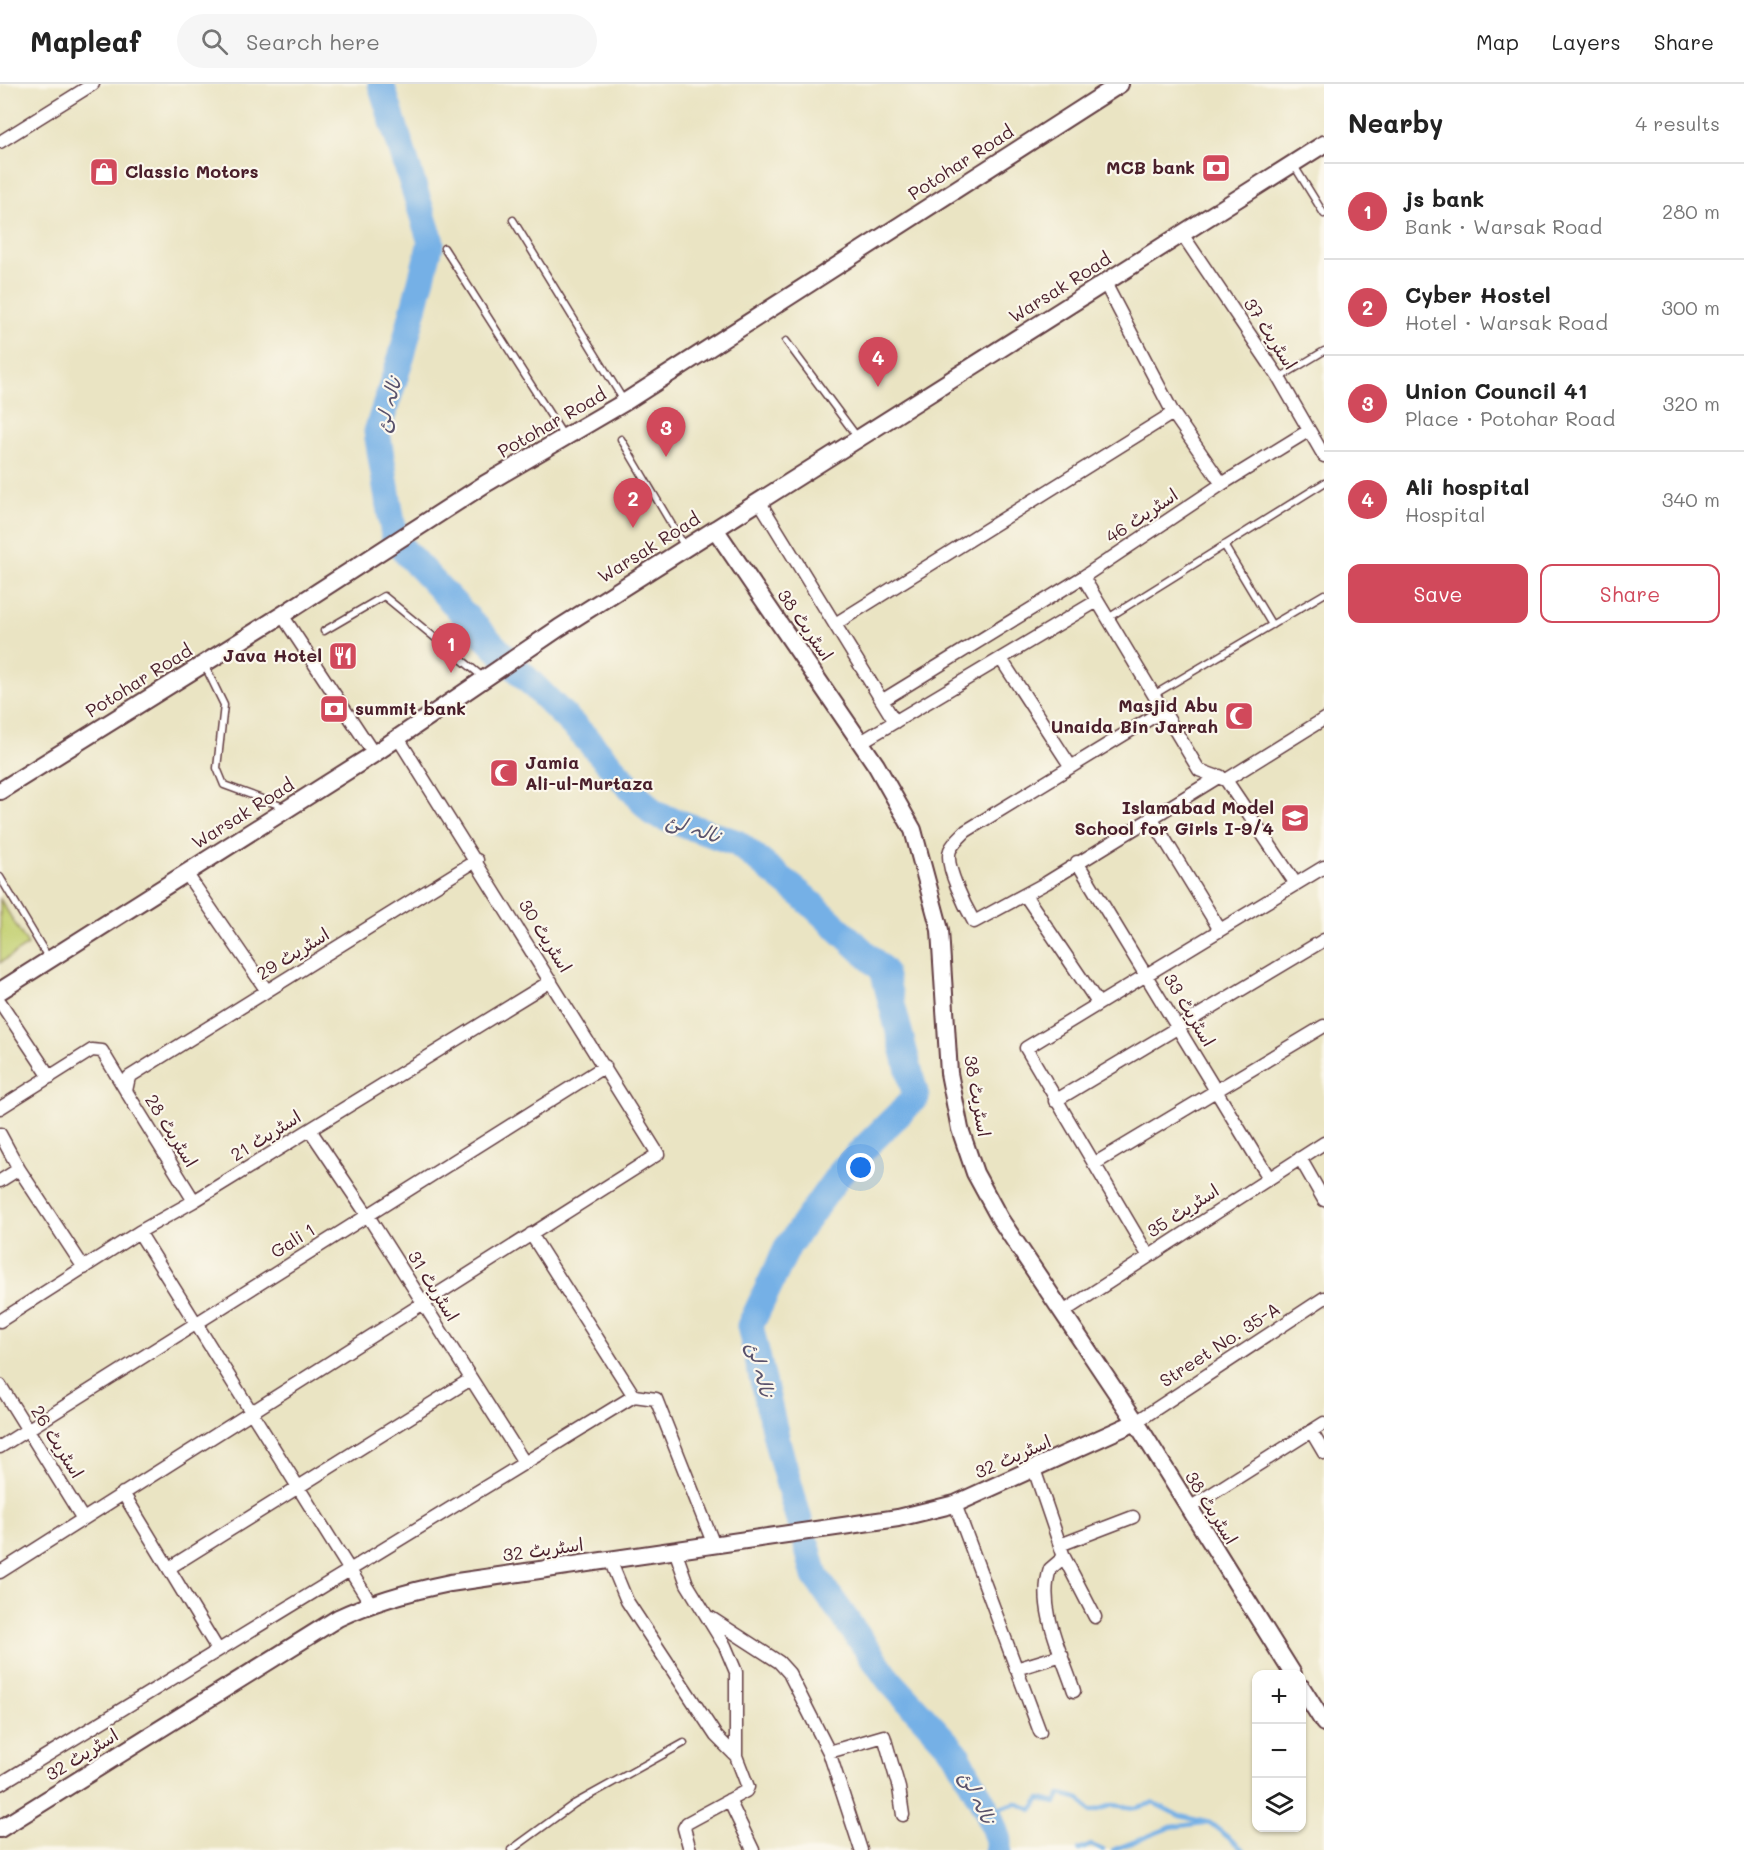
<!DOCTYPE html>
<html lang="en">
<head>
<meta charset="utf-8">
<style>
  body { margin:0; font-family:Mali,"Playpen Sans Arabic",sans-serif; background:#f6f6f6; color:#222 }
  .controls { position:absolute; right:18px; bottom:18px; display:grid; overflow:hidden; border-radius:12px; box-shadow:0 2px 4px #0004 }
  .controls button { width:54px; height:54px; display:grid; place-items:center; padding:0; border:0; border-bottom:2px solid #e0e0e0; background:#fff; color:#222; font:30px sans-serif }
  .you { position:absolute; left:861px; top:1084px; width:21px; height:21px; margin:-15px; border:4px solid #fff; border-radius:50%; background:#1a73e8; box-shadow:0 0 0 9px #1a73e833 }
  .badge { display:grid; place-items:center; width:39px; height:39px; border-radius:50%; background:#d1495b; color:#fff; font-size:20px; font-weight:700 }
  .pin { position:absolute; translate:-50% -50px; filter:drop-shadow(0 2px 3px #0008) }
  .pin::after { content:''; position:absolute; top:32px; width:21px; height:18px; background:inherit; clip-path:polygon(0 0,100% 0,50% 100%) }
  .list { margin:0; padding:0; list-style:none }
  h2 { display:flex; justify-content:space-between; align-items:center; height:78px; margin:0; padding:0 24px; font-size:26px }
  h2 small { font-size:20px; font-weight:400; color:#767676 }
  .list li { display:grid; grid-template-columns:39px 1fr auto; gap:18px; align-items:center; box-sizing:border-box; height:96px; padding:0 24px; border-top:2px solid #e0e0e0 }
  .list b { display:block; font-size:22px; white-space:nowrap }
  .list p { margin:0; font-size:20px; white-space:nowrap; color:#767676 }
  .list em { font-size:20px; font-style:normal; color:#767676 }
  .actions { display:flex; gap:12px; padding:18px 24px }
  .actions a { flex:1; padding:14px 0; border:2px solid #d1495b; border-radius:12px; text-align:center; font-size:21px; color:#d1495b }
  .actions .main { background:#d1495b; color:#fff }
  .icon { flex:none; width:33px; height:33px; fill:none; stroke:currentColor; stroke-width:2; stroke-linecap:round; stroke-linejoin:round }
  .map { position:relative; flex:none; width:1324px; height:1766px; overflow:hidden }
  header { display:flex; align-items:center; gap:36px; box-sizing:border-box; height:84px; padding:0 30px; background:#fff; border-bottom:2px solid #e0e0e0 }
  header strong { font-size:28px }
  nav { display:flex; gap:33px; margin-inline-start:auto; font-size:21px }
  .search { width:420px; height:54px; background:#f6f6f6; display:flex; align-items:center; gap:15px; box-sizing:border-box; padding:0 21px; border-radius:33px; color:#767676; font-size:22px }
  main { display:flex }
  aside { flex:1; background:#fff }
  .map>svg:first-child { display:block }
</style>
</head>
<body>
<header>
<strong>Mapleaf</strong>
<div class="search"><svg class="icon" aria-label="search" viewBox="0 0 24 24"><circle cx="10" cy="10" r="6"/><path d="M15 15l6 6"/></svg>Search here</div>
<nav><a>Map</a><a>Layers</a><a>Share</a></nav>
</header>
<main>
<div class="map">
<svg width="1324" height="1766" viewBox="0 0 1324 1766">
  <rect width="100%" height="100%" fill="#fbf7ec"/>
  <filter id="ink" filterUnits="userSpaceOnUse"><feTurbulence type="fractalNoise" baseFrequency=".0167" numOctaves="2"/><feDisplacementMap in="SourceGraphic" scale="12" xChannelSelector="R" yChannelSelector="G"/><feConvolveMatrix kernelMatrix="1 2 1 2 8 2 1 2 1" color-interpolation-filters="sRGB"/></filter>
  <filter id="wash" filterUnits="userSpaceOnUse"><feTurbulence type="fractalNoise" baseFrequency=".008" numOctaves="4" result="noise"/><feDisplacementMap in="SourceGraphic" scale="24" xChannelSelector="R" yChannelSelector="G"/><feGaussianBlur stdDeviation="1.35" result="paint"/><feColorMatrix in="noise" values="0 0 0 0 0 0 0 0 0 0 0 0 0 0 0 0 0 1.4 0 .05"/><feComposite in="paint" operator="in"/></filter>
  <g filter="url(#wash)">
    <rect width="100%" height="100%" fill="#eae4c3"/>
    <path fill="#c3d071" stroke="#86784e" stroke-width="1.5" d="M0,815L28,861L0,879Z"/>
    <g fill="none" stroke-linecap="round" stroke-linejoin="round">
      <path stroke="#75b0e6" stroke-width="4.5" d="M988,1728L1016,1719L1032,1726L1040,1715L1056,1719L1061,1710L1080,1715L1091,1728L1113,1721L1135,1724L1153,1719L1180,1732L1210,1739L1244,1766
        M1079,1766L1091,1761L1103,1766
        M1113,1766L1171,1743L1204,1739"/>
      <path stroke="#75b0e6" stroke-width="27" d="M381,0L431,158L402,271L377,348L395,457L494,562L585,653L654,730L737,759L804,813L883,886L916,1013L843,1085L788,1162L750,1242L779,1365L799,1436
        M807,1462L815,1492L889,1596L956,1669L988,1728L998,1756V1766"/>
    </g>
  </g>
  <g filter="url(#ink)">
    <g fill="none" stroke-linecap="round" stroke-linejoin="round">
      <g stroke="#623d42" stroke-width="9">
        <path id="lane" d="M1293,80L1324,130
          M513,136L624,317
          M444,164L563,351
          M786,257L858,354
          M1279,294L1324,267
          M621,355L685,463
          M1224,461L1272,541
          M1108,534L1324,399
          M324,547L384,512L484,594
          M204,580L224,621L217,684L224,701L284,723
          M1155,610L1324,510
          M0,793L49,875
          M511,1766L574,1720L684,1659"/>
      </g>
      <g stroke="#623d42" stroke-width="15">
        <path id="street" d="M0,58L93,0
          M1182,150L1279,294L1324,372
          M1105,199L1173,329L1222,400
          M759,417L895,638
          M1083,493L1199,686L1226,696L1296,800
          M282,531L374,670
          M835,540L1173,329
          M1001,575L1071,683
          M883,616L1083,493L1222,400L1308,347
          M1164,626L966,747C961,752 953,759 950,766C944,781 966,824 974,838L1046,799L1220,692
          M861,658L1097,517
          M1226,696L1324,635
          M1151,733L1220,846
          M1077,778L1269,1094
          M186,789L267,907
          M1025,811L1098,919
          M0,918L50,993
          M1055,1017L1324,856
          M0,1024L92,966L102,967L126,1007
          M310,1046L368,1132L524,1378
          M0,1050L19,1085L84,1184
          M1300,1074L1324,1116
          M1094,1080L1324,942
          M0,1097L19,1085
          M194,1117L126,1007L129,993L477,776
          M139,1148L371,1520
          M1148,1171L1026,964L1324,783
          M1063,1228L1324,1059
          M0,1237L139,1148L194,1117L551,897
          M0,1301L83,1435
          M634,1312L656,1315L714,1461
          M1136,1338L1324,1214
          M1311,1347L1324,1369
          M0,1363L605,982
          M1034,1385L1064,1473L1095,1533
          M123,1409L218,1566
          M955,1420L1040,1648
          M1188,1425L1324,1339
          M1060,1461L1133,1433
          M675,1466L687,1500L725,1562L736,1588V1672L748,1703L746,1707L687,1739L684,1744L690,1766
          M1064,1473L1050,1485C1037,1524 1062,1570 1074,1607
          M610,1476L627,1517L716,1652L736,1672
          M169,1484L471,1295
          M0,1488L658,1070L398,654
          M711,1534L779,1578L789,1589L829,1668L861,1766
          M1016,1585L1062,1571
          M829,1668L884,1652L899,1704L903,1731
          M0,1700L634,1312L531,1150
          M729,1716L753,1766"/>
      </g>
      <g stroke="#623d42" stroke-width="20">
        <path id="secondary" d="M715,445L876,681L913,746L940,846L949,989L960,1045L975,1089L1000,1135L1136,1338L1293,1590
          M0,707L282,531L485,400L625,318L1120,0
          M0,907L374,670L559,544L1324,60
          M1302,1604L1324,1639
          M0,1745L338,1534C374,1517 411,1507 450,1499L898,1434L955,1420L1136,1338"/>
      </g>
      <use href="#lane" stroke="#fff" stroke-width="6"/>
      <use href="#street" stroke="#fff" stroke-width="12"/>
      <use href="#secondary" stroke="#fff" stroke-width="16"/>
    </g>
  </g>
  <defs>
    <g id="bank-square" transform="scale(1.5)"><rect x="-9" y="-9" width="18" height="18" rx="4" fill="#d1495b" stroke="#fbf7ec"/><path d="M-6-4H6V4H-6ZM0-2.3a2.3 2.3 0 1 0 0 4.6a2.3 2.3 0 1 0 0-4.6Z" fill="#fff"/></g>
    <g id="shop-square" transform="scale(1.5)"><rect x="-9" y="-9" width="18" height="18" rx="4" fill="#d1495b" stroke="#fbf7ec"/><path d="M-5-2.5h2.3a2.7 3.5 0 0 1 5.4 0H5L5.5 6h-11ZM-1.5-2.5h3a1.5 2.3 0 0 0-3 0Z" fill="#fff"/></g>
    <g id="restaurant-square" transform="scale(1.5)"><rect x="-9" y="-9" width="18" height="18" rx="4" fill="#d1495b" stroke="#fbf7ec"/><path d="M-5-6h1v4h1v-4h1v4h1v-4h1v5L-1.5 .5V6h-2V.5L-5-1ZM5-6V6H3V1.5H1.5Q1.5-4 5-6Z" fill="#fff"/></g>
    <g id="mosque-square" transform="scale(1.5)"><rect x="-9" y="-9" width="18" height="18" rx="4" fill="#d1495b" stroke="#fbf7ec"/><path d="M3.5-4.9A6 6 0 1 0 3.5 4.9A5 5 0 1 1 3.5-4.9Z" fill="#fff"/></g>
    <g id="school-square" transform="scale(1.5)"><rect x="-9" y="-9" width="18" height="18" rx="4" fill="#d1495b" stroke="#fbf7ec"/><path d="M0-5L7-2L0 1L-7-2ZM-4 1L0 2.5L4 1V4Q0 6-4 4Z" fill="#fff"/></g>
  </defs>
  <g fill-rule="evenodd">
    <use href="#bank-square" x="1216" y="84"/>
    <use href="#shop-square" x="104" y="88"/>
    <use href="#restaurant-square" x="343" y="572"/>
    <use href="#bank-square" x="334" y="625"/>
    <use href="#mosque-square" x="1239" y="632"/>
    <use href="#mosque-square" x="504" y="689"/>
    <use href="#school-square" x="1295" y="734"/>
  </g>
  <g text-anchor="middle" stroke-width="4.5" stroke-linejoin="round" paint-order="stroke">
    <g font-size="18" fill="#4a1f2b" stroke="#fbf7ec">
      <text transform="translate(961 79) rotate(-33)" y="6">Potohar Road</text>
      <text transform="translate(1060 204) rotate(-32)" y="6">Warsak Road</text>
      <text transform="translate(1270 250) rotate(57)" y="6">اسٹریٹ 37</text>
      <text transform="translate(552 339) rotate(-30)" y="6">Potohar Road</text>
      <text transform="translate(1142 432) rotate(-34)" y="6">اسٹریٹ 46</text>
      <text transform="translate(649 464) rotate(-32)" y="6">Warsak Road</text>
      <text transform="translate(805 541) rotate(55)" y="6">اسٹریٹ 38</text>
      <text transform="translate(139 597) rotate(-32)" y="6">Potohar Road</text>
      <text transform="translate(243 730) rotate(-32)" y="6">Warsak Road</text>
      <text transform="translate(545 852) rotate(58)" y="6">اسٹریٹ 30</text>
      <text transform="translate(293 870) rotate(-32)" y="6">اسٹریٹ 29</text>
      <text transform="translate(1189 926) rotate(59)" y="6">اسٹریٹ 33</text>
      <text transform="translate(977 1012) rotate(80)" y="6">اسٹریٹ 38</text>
      <text transform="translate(171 1047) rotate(58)" y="6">اسٹریٹ 28</text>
      <text transform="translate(266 1052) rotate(-32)" y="6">اسٹریٹ 21</text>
      <text transform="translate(1183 1127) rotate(-33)" y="6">اسٹریٹ 35</text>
      <text transform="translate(293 1157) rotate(-32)" y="6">Gali 1</text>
      <text transform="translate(433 1202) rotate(58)" y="6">اسٹریٹ 31</text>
      <text transform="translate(1220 1261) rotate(-33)" y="6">Street No. 35-A</text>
      <text transform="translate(57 1358) rotate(58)" y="6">اسٹریٹ 26</text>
      <text transform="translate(1013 1373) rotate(-24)" y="6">اسٹریٹ 32</text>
      <text transform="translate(1211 1424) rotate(58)" y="6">اسٹریٹ 38</text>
      <text transform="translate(543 1466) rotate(-8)" y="6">اسٹریٹ 32</text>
      <text transform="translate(82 1671) rotate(-32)" y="6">اسٹریٹ 32</text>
    </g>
    <g font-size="18" font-weight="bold" fill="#4a1f2b" stroke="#fbf7ec" text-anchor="end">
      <text x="1195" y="90">MCB bank</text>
      <text x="125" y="94" text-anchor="start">Classic Motors</text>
      <text x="322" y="578">Java Hotel</text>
      <text x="1218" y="628">Masjid Abu<tspan x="1218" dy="21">Unaida Bin Jarrah</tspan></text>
      <text x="355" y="631" text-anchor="start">summit bank</text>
      <text x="525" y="685" text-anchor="start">Jamia<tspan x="525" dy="21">Ali-ul-Murtaza</tspan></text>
      <text x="1274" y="730">Islamabad Model<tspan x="1274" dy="21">School for Girls I-9/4</tspan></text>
    </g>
    <g font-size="20" font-style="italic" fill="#59526c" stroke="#fbf7ec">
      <text transform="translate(388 320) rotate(-75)" y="7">نالہ لئ</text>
      <text transform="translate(694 744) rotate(19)" y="7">نالہ لئ</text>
      <text transform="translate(761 1286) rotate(76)" y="7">نالہ لئ</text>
      <text transform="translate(978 1714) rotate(65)" y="7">نالہ لئ</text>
    </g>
  </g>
</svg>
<div class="controls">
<button>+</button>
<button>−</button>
<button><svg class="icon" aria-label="layers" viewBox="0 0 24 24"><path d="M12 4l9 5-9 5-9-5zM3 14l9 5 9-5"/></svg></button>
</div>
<div class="you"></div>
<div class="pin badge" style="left:451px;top:589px">1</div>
<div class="pin badge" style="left:633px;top:444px">2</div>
<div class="pin badge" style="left:666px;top:373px">3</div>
<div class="pin badge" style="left:878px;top:303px">4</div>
</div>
<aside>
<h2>Nearby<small>4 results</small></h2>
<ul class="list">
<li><span class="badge">1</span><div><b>js bank</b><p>Bank · Warsak Road</p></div><em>280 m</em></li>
<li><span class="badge">2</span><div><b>Cyber Hostel</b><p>Hotel · Warsak Road</p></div><em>300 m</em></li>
<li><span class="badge">3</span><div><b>Union Council 41</b><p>Place · Potohar Road</p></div><em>320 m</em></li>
<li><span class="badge">4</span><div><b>Ali hospital</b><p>Hospital</p></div><em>340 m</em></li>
</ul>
<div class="actions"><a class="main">Save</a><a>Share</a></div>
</aside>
</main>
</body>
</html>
